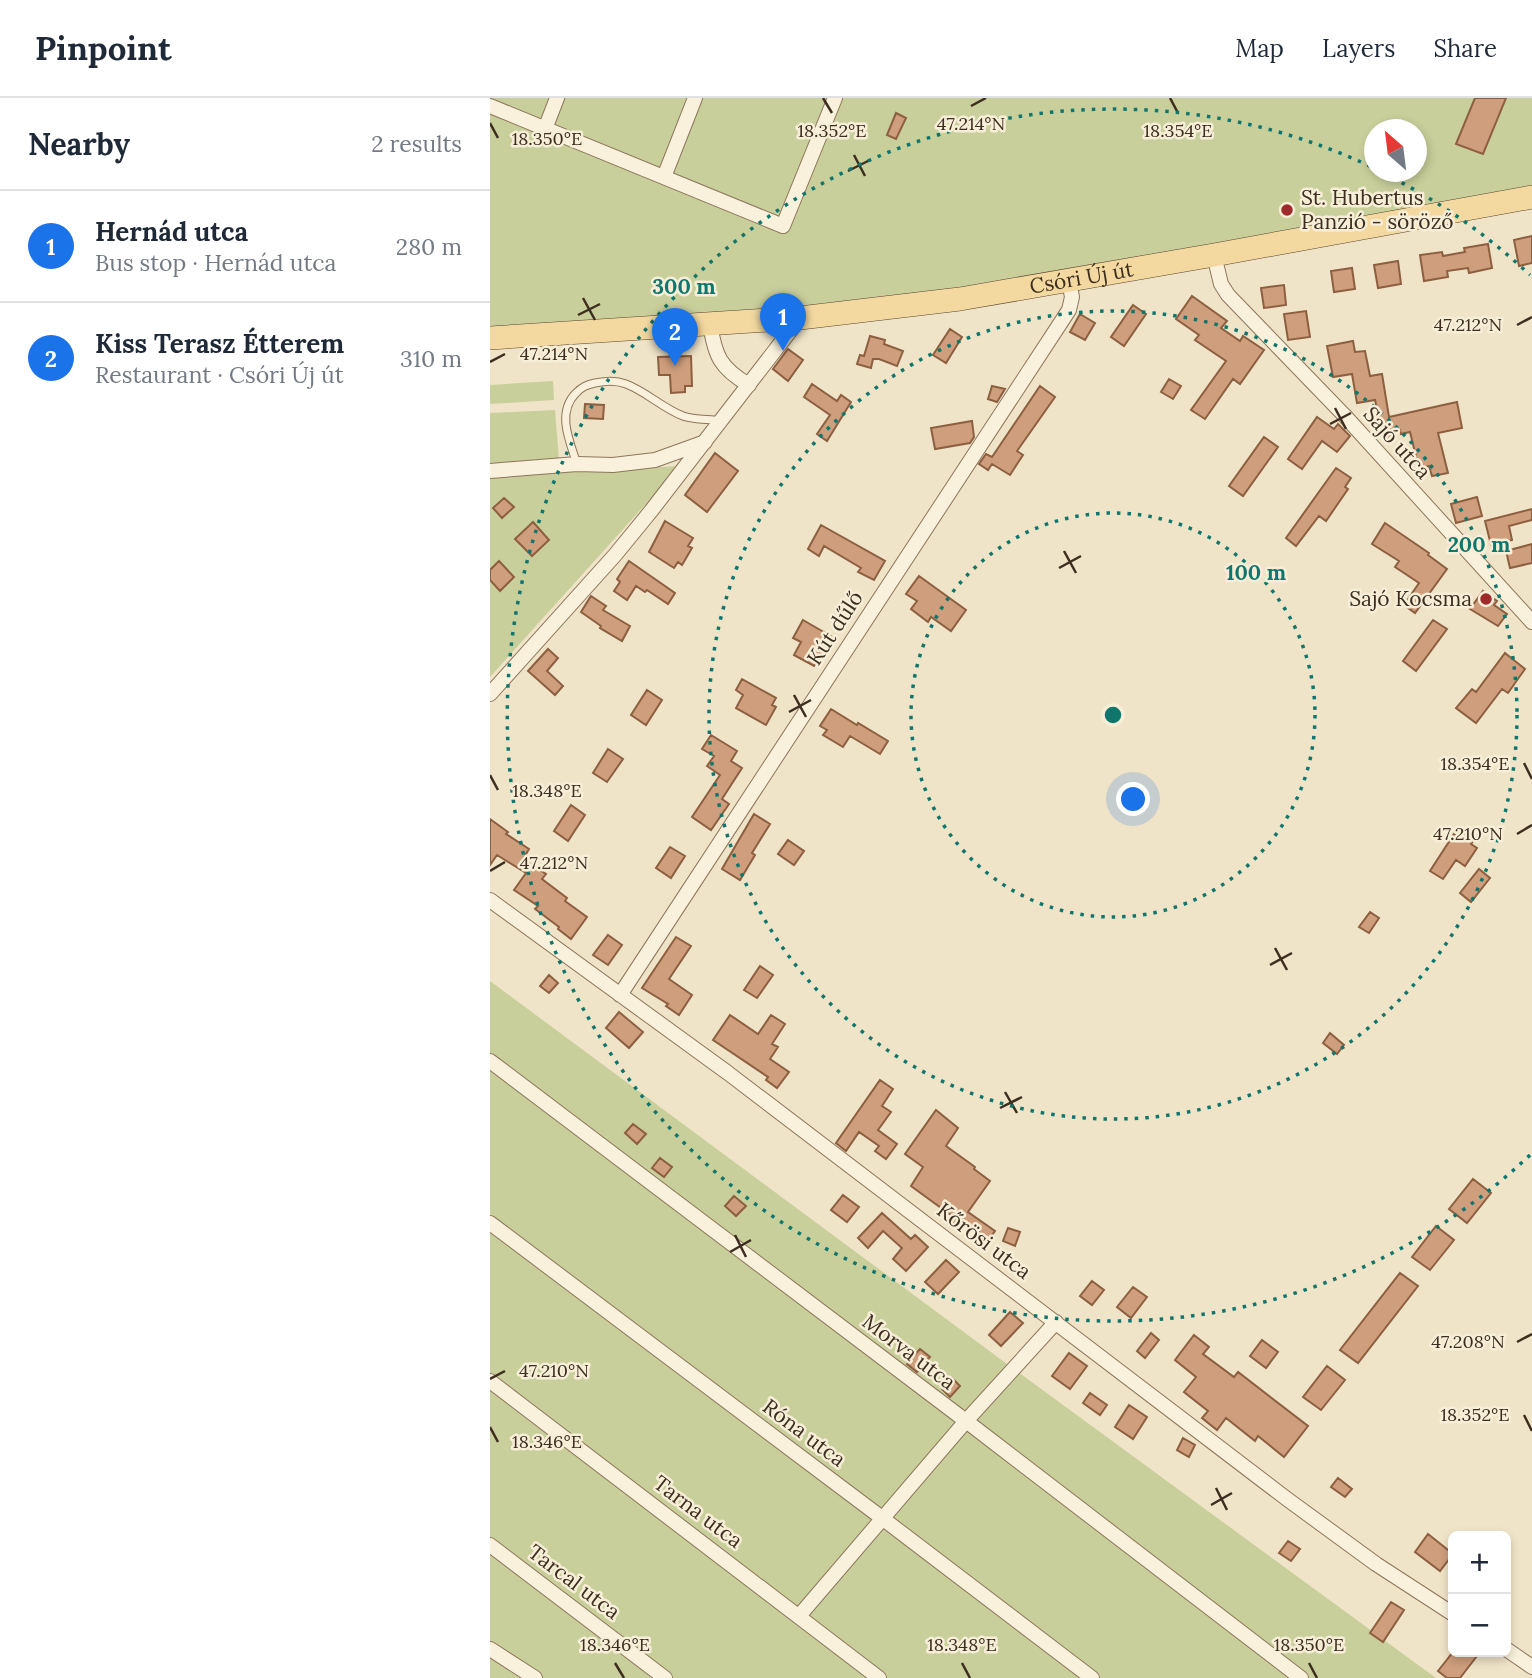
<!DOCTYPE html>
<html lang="en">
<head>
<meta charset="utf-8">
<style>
  body { margin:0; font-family:Lora,serif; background:#f6f6f7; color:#1f2937 }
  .controls { position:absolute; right:21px; bottom:21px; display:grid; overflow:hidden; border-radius:10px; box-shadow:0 4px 10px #0003 }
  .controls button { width:63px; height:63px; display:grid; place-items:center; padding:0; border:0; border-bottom:2px solid #e0e1e3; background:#fff; color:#1f2937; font:35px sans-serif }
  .compass { position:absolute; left:874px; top:21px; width:63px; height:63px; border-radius:50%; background:#fff; box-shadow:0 4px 10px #0003; rotate:332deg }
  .you { position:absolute; left:644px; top:702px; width:24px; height:24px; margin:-18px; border:5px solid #fff; border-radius:50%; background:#1a73e8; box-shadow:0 0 0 10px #1a73e833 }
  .badge { display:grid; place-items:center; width:46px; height:46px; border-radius:50%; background:#1a73e8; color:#fff; font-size:23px; font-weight:700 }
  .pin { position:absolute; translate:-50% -58px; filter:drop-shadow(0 2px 4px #0008) }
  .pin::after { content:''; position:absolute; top:37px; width:24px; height:21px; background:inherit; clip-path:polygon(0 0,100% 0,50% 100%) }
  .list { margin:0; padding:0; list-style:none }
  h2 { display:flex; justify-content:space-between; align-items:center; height:91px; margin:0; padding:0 28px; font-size:30px }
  h2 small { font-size:23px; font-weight:400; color:#747a83 }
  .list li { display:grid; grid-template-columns:46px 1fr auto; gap:21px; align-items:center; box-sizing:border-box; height:112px; padding:0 28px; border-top:2px solid #e0e1e3 }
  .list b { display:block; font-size:26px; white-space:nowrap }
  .list p { margin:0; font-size:23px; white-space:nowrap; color:#747a83 }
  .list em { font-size:23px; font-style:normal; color:#747a83 }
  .map { position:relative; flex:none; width:1042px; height:1580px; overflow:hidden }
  header { display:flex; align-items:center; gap:42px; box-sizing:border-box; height:98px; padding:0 35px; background:#fff; border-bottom:2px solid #e0e1e3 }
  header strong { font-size:33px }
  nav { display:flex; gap:38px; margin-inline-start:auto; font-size:24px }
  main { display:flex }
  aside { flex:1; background:#fff }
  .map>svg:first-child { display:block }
</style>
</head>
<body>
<header>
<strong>Pinpoint</strong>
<nav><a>Map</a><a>Layers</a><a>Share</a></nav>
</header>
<main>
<aside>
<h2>Nearby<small>2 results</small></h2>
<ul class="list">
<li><span class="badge">1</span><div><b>Hernád utca</b><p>Bus stop · Hernád utca</p></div><em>280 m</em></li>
<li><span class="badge">2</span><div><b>Kiss Terasz Étterem</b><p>Restaurant · Csóri Új út</p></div><em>310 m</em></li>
</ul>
</aside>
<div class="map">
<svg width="1042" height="1580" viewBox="0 0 1042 1580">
  <rect width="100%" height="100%" fill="#f0e4c8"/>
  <path fill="#c9cf9b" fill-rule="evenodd" d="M0,0H1042V99L579,183L0,240ZM884,32H926V74H884Z
    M63,283L64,302L0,306V287Z
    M65,312L70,374L190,368L0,579V315Z
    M0,883L517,1266L946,1580H0Z"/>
  <path fill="#cf9f7d" stroke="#8d5f41" stroke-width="2" d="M985,0H1016L993,56L966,46Z
    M406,15L416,20L406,41L397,37Z
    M1042,138V165L1029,168L1024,142Z
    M998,146L1002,170L979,175L978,170L957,173L958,179L934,183L930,157L952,154L953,158L975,154L974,150Z
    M908,163L911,186L888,190L884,167Z
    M862,170L865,191L844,194L841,173Z
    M794,187L796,207L774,210L771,190Z
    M702,198L737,223L731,230L750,243L753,238L774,252L750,286L743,281L715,321L701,312L736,263L705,242L709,237L686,221Z
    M643,207L656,216L634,248L621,239Z
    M816,213L820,239L798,242L794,216Z
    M590,216L605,225L595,242L580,234Z
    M460,231L472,239L456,265L443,257Z
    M380,238L395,242L394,246L413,253L407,268L389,261H383L381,270L367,266L370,257L374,258Z
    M863,243L865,254L875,253L880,278L892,276L899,319L967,304L972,330L948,335L958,375L942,378L939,368L929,371L920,334L911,336L910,332L901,334L902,341L894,342L885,302L867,305L862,276L843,279L837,248Z
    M298,251L313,262L298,283L283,271Z
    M201,258L202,288H195V294L181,295L180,277H169L168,259Z
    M679,281L691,288L683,301L671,294Z
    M322,286L347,303L351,297L361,304L337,343L327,336L340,317L314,299Z
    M502,288L515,291L507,304L498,301Z
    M550,288L565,299L527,353L533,357L520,377L502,366L498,372L489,366L496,356L502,359Z
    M95,306L114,307L113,321L94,320Z
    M827,319L844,331L848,326L860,338L847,354L832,343L812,371L798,361Z
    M482,323L484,339L480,345L445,351L441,330Z
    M774,339L788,349L753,398L739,388Z
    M225,355L248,373L217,414L195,397Z
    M846,370L861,380L855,389L858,391L836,423L829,418L806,448L796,440Z
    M987,399L992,418L966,425L961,406Z
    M14,400L24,409L12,420L3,410Z
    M1042,411V422L1019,428L1022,442L1001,447L995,423Z
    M175,423L203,440L198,448L202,450L192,467L188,464L184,470L159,454Z
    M43,424L59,442L42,458L25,441Z
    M895,425L939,455L938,457L957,471L925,515L914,507L929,485L905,469L909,463L882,446Z
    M331,427L395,463L384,482L368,474L371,470L334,448L329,458L318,451Z
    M1042,446V465L1020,470L1016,453Z
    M9,463L24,479L10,493L0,482V472Z
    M139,463L185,495L178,506L157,492L155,494L146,488L137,502L124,493L130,484L127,481Z
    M429,478L476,512L461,533L441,519L438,524L421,511L427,503L416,496Z
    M993,493L1007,503L1004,507L1017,516L1008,528L980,511Z
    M101,498L116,508L113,512L140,528L132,543L110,530L111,528L91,514Z
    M313,522L344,540L336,553L334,551L324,568L304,557L311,544L303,540Z
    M943,522L957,531L926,573L913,563Z
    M58,551L68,560L57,573L73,588L65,597L38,573Z
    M1015,555L1035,571L1018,595L1012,591L986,625L966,610L982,591L986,594Z
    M252,581L286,600L282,607L286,609L276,627L246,610L253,597L246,592Z
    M157,592L172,602L156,627L141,617Z
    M341,611L367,627L368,625L398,643L390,656L360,638L353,649L333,637L337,632L330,628Z
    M221,637L247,653L241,663L252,670L232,701L239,706L221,732L202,719L230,677L217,668L224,658L212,651Z
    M118,651L133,661L117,684L103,675Z
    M81,707L95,717L78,743L64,733Z
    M264,716L280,726L262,755L265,757L250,782L232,771Z
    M0,721L18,734L16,736L39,751L33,761L56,776L52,781L77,800L75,803L97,819L81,841L68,831L69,829L45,811L48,808L24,792L36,775L7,757L0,767Z
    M975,735L985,741L981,746L987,750L975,768L966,762L953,781L940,773L964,736L971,741Z
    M298,742L314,753L304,767L288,756Z
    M180,749L195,758L181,780L166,770Z
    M989,771L1000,780L981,804L970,795Z
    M880,814L889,820L879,835L869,829Z
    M118,837L132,847L118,867L103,857Z
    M186,839L201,848L179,881L202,897L189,917L176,908L178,906L152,890Z
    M270,868L283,877L267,900L254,892Z
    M59,877L68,885L59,895L50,888Z
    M129,914L153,934L139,950L116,930Z
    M240,917L268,936L281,917L295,926L282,946L288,949L280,961L299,974L287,990L276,982L278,979L223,942Z
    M840,935L854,947L847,956L833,945Z
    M390,982L403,991L392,1008L401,1014L388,1032L407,1046L396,1061L385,1053L389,1048L369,1034L356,1053L346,1045Z
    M446,1012L468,1030L456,1048L485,1069L484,1071L500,1083L478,1114L505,1133L494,1148L484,1140L489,1134L472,1122L468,1128L459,1122L462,1118L421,1088L433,1069L415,1056Z
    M143,1026L156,1036L147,1046L135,1035Z
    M170,1060L182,1069L174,1079L162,1070Z
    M983,1081L1001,1095L977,1125L959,1111Z
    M353,1097L369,1109L357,1124L341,1112Z
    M244,1098L256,1108L246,1118L235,1108Z
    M392,1115L421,1141L425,1137L438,1149L416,1173L403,1161L412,1150L393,1133L378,1150L368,1140Z
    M946,1128L964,1142L940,1172L922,1159Z
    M518,1130L530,1134L525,1148L513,1143Z
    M456,1162L469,1174L448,1196L435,1184Z
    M910,1175L928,1188L868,1265L850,1252Z
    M602,1183L614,1192L602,1207L590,1198Z
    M643,1189L657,1199L641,1220L627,1209Z
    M520,1214L533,1225L511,1248L499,1237Z
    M661,1235L669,1242L655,1260L647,1253Z
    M704,1237L719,1249L713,1256L744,1279L748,1274L818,1328L794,1359L768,1338L765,1343L736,1320L727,1332L712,1320L718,1313L694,1294L706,1279L685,1262Z
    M772,1242L788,1254L776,1270L760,1258Z
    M430,1251L440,1259L427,1274L417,1266Z
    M579,1255L597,1268L580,1291L562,1278Z
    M837,1268L855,1282L831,1312L813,1299Z
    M462,1280L470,1288L460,1299L452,1291Z
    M600,1295L617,1307L610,1317L593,1305Z
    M639,1307L657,1319L643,1341L625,1329Z
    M693,1340L705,1347L699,1359L687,1352Z
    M848,1380L862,1391L855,1399L841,1389Z
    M938,1436L963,1456L950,1473L925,1454Z
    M798,1443L810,1451L801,1463L789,1455Z
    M901,1504L914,1512L893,1544L880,1535Z
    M963,1554H990L970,1580H957L948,1573Z"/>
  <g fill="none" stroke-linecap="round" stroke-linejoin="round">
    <g stroke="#8d765c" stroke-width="9">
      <path id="lane" d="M87,366C80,344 66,315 86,295C92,289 96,287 105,285C116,283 125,282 136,286C157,294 172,310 193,318C204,322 219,321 231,323"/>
    </g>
    <g stroke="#8d765c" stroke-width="16">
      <path id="street" d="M0,8L293,128L345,0
        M55,31L67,0
        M174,79L205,0
        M724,157L731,186L738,197L854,317L1042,524
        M220,226C225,258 230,270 259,287
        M0,373L87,366L123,367L165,362L215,344
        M0,596L125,457L161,413L310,220
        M0,802L238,975L797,1401L886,1466L963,1516
        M130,897L579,212L582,199L579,183
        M0,963L476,1323L811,1580
        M0,1125L392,1420L602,1580
        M0,1283L389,1580
        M0,1447L175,1580
        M309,1518L476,1323L566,1224
        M0,1551L45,1580
        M1016,1551L1042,1569"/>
    </g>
    <g stroke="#5b4430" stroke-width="24">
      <g id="primary">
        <path id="s1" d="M0,240L310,220L470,201L724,157L1042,99"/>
      </g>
    </g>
    <use href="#lane" stroke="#faf1dc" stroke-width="7"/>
    <use href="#street" stroke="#faf1dc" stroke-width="14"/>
    <use href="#primary" stroke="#f3d9a0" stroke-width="23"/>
  </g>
  <path fill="none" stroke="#3d2e20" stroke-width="2.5" d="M333,0L342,15M680,0L688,15M481,8L496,0M0,25L8,40M364,57L375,78M358,73L380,62M93,200L105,222M88,217L110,206M1027,227L1042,219M0,264L15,256M845,310L856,331M840,326L861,315M574,453L586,475M569,470L591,458M304,597L316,619M299,614L321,602M1034,665L1042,681M0,677L8,692M1027,736L1042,727M0,773L15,764M785,850L797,872M780,867L802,855M515,994L527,1015M510,1010L532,999M245,1137L256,1159M240,1154L261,1142M1027,1244L1042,1236M0,1281L15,1273M1034,1317L1042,1333M0,1329L8,1344M726,1390L737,1412M721,1407L742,1395M125,1565L134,1580M472,1565L480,1580M819,1565L827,1580"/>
  <g fill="none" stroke="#0f766e" stroke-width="3.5" stroke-dasharray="3.5 7">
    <circle cx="623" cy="617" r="202"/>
    <circle cx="623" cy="617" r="404"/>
    <path d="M1040 1057A606 606 0 1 1 884 70M893 75A606 606 0 0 1 1040 177"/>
  </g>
  <g fill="#9e2a2b" stroke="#f7eed8" stroke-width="2.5">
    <circle cx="797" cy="112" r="7"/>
    <circle cx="996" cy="501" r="7"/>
  </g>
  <g text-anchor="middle" stroke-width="5" stroke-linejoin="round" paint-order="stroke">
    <g font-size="21" fill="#3d2e20" stroke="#f7eed8" text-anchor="start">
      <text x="811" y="107">St. Hubertus<tspan x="811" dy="24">Panzió - söröző</tspan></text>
      <text x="982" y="508" text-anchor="end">Sajó Kocsma</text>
    </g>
    <g font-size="21" fill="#3d2e20" stroke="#f7eed8">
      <text dy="7" stroke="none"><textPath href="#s1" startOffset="595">Csóri Új út</textPath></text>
      <text transform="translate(907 345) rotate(48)" y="7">Sajó utca</text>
      <text transform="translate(345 530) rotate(-57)" y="7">Kút dűlő</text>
      <text transform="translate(494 1143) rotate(37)" y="7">Kőrösi utca</text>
      <text transform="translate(419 1254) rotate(37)" y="7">Morva utca</text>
      <text transform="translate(314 1335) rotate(37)" y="7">Róna utca</text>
      <text transform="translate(208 1414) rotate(37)" y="7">Tarna utca</text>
      <text transform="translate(84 1484) rotate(37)" y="7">Tarcal utca</text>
    </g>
  </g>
  <g font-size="18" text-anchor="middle" fill="#3d2e20" stroke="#f7eed8" stroke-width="5" stroke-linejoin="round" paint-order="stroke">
    <text x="481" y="32">47.214°N</text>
    <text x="342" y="39">18.352°E</text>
    <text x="688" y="39">18.354°E</text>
    <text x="57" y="47">18.350°E</text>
    <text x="978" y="233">47.212°N</text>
    <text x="64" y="262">47.214°N</text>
    <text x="985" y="672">18.354°E</text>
    <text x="57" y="699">18.348°E</text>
    <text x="978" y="742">47.210°N</text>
    <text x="64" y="771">47.212°N</text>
    <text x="978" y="1250">47.208°N</text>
    <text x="64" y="1279">47.210°N</text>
    <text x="985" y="1323">18.352°E</text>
    <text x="57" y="1350">18.346°E</text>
    <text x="125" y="1553">18.346°E</text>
    <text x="472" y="1553">18.348°E</text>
    <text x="819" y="1553">18.350°E</text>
  </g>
  <circle cx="623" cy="617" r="10" fill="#0f766e" stroke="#f7eed8" stroke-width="3.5"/>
  <g font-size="21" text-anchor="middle" font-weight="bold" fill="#0f766e" stroke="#f7eed8" stroke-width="5" stroke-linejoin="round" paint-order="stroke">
    <text x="194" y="196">300 m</text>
    <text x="989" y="454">200 m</text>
    <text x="766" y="482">100 m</text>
  </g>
</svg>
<div class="controls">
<button>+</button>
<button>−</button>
</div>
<svg class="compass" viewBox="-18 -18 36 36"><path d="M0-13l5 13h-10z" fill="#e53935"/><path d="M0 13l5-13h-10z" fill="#747a83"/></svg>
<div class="you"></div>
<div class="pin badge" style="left:293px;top:253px">1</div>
<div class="pin badge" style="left:185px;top:268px">2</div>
</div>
</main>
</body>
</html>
